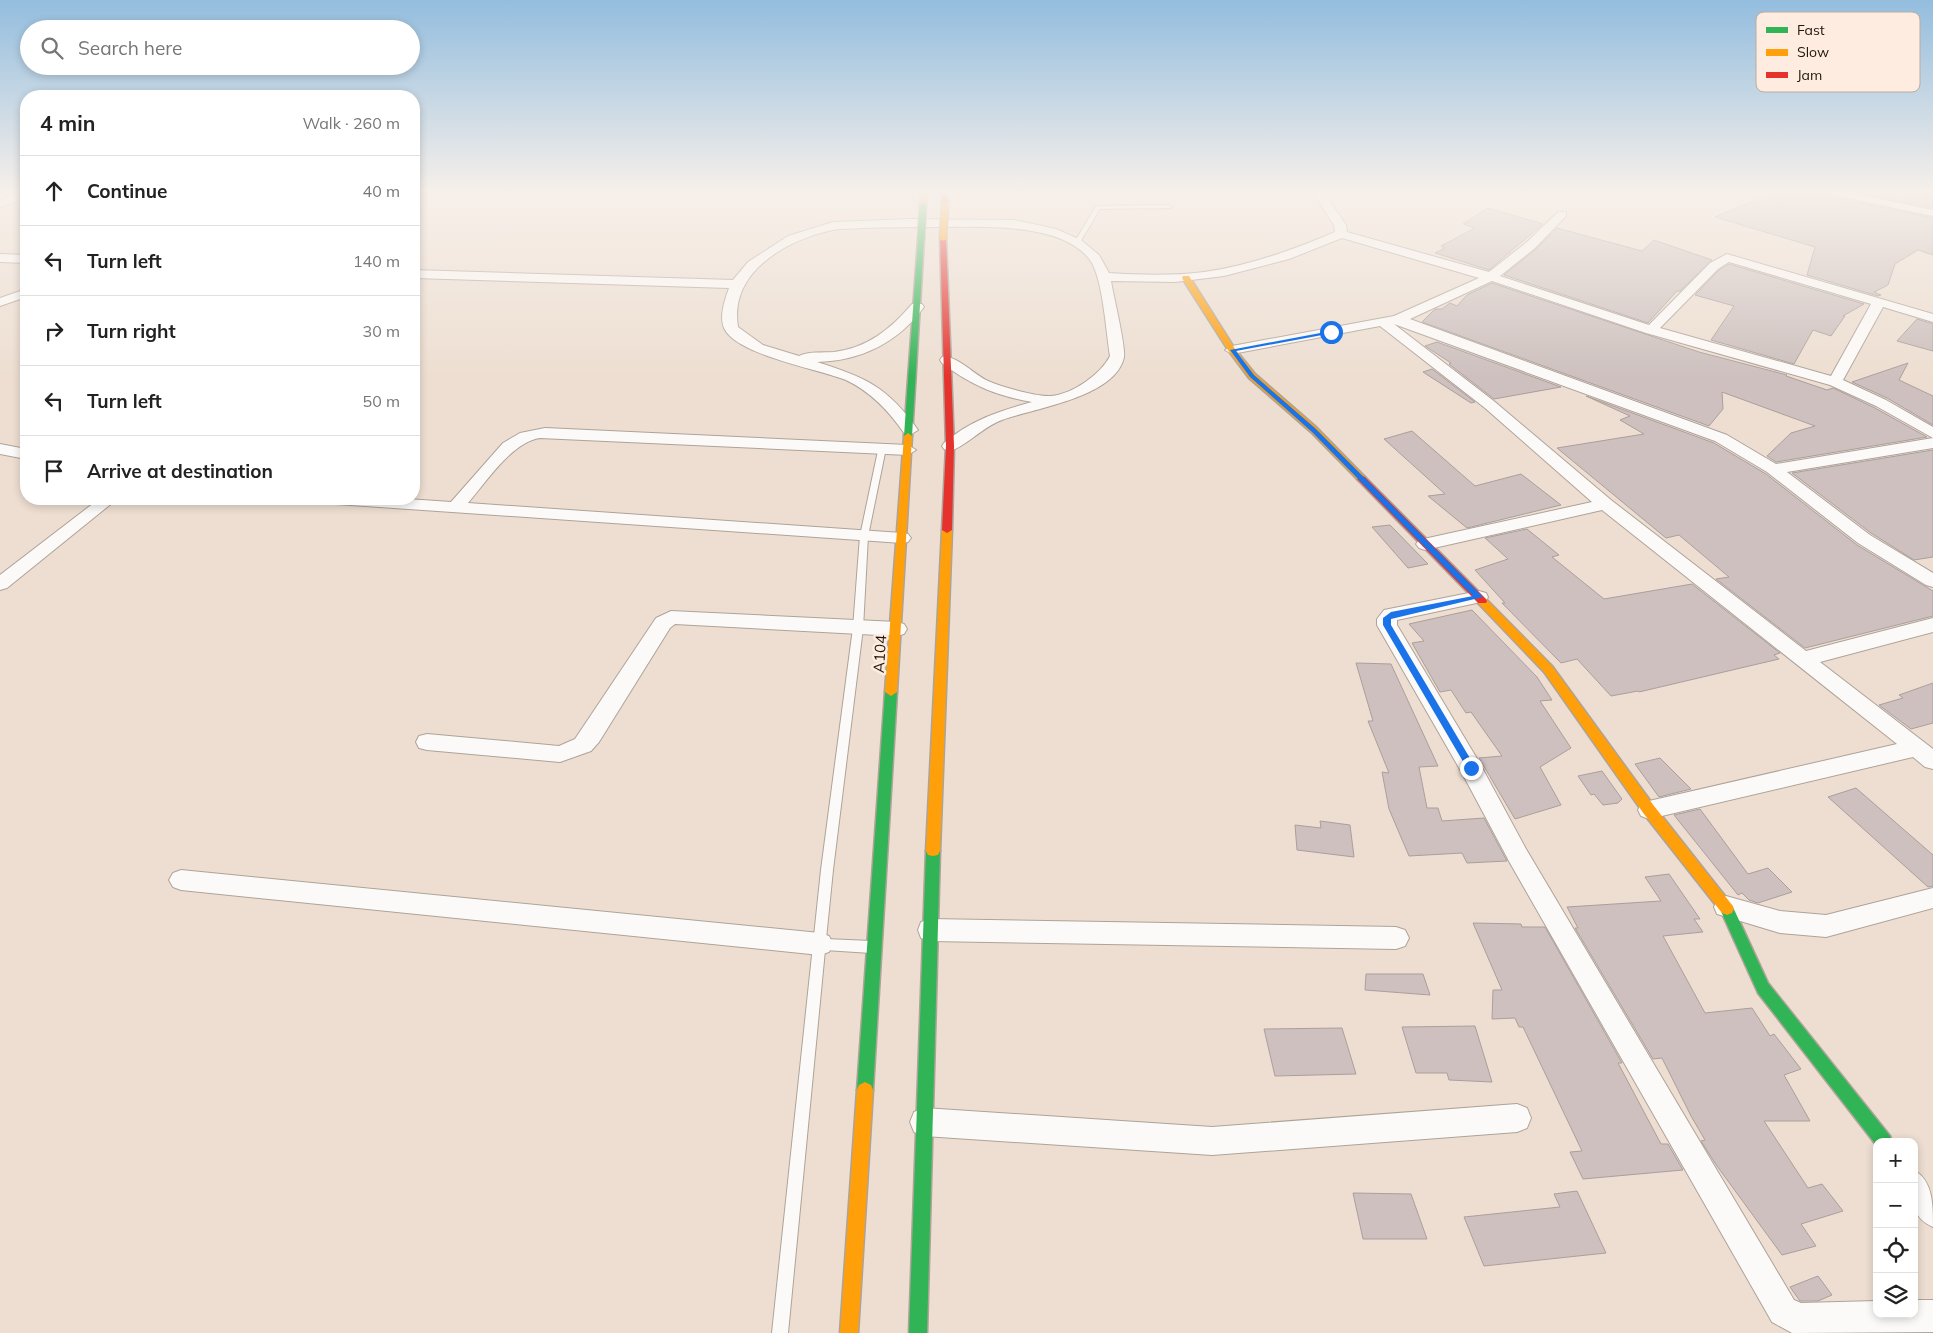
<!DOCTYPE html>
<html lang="en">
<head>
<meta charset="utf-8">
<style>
  body { margin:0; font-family:Mulish,sans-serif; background:#f2f2f2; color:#222 }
  .controls { position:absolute; right:15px; bottom:15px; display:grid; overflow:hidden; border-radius:10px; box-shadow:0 2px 8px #0003 }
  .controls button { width:45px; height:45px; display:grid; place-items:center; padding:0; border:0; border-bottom:1px solid #e0e0e0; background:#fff; color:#222; font:25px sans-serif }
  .stop { position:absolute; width:15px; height:15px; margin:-11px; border:4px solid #1a73e8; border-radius:50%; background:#fff }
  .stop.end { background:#1a73e8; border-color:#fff; box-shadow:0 1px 5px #0008 }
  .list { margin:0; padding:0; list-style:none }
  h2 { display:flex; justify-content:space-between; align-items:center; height:65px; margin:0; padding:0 20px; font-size:21px }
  h2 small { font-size:16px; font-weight:400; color:#767676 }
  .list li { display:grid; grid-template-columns:32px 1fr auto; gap:15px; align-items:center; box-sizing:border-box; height:70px; padding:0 20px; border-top:1px solid #e0e0e0 }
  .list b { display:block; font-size:19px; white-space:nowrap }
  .list em { font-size:16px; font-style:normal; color:#767676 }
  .icon { flex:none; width:28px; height:28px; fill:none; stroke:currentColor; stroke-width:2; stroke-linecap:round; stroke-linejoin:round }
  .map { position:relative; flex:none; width:1933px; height:1333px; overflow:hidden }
  .search { position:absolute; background:#fff; box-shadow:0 2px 8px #0003; left:20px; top:20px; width:400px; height:55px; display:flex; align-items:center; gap:12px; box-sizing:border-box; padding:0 18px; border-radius:28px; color:#767676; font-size:19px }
  .panel { position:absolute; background:#fff; box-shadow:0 2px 8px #0003; left:20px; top:90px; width:400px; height:415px; border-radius:20px }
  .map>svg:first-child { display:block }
</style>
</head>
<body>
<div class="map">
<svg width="1933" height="1333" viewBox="0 0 1933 1333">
  <rect width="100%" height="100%" fill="#edded1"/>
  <path fill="#cdc0be" stroke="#ab9f9d" d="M1777,191H1820L1828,196L1933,218V255L1918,250L1895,264L1888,285L1874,292L1881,295L1878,296L1807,275L1815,247L1715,217Z
    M1872,191L1904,198L1908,191H1933V208L1870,195Z
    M1488,208L1543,224L1489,270L1435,253L1445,248L1441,246L1475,228L1463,224Z
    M1557,228L1642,251L1654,240L1712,260L1680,291H1677L1648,323L1504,275L1536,249Z
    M1729,264L1864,304L1843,316H1845L1831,336L1813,330L1794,364L1711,340L1734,306L1695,295L1719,270Z
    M1492,283L1699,352L1787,375L1786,376L1827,390L1833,388L1875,408L1927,437L1776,462L1767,456L1791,433L1815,426L1722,392L1723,409L1709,426L1422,322L1435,309H1442L1450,303L1457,306L1467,295Z
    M1917,319L1933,324V351L1897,341Z
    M1437,342L1561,387L1494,399L1449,364L1451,363L1425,346Z
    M1908,363L1899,380L1933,396V425L1887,398L1852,382Z
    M1432,369L1475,402L1471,403L1423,372Z
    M1586,396L1714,443L1766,474L1857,545L1933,591V616L1805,648L1716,579L1729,577L1679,535L1666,538L1557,448L1644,434L1620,420L1630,416Z
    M1412,431L1475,486L1521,474L1561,505L1467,528L1428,496L1445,494L1384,439Z
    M1933,450V557L1914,560L1871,533L1792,473Z
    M1390,525L1428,564L1408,568L1372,527Z
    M1527,529L1559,555L1552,557L1604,599L1692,584L1780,653L1774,655L1779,659L1639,692L1638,691L1611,696L1577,659L1561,663L1502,603H1505L1475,570L1508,559L1485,538Z
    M1472,610L1537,677L1552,700L1540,701L1571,748L1540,767L1561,805L1515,819L1479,758L1502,756L1471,712L1466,713L1451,690L1440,692L1412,643L1424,641L1409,624Z
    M1356,663L1391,664L1438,766L1419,767L1427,808H1438L1442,821L1484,818L1507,861L1467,863L1462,853L1409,856L1389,809L1382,772L1389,773L1368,721H1373Z
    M1933,683V723L1911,729L1879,705L1903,698L1899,695Z
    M1660,758L1691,789L1659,797L1635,764Z
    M1602,771L1622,799L1618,803L1603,805L1594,794L1591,795L1578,776Z
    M1856,788L1933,855V886L1928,887L1828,797Z
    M1700,809L1748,874L1768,868L1792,892L1758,903L1749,900L1742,893L1738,895L1674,815Z
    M1320,821L1350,825L1354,857L1297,850L1295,825L1321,828Z
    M1669,874L1700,919H1694L1703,932L1663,936L1705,1013L1752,1008L1770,1036L1774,1034L1801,1069L1784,1075L1810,1121H1764L1808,1188L1822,1184L1843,1211L1801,1224L1816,1246L1782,1255L1717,1166L1701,1141L1705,1140L1691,1116L1662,1058L1653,1059L1575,928H1578L1567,907L1661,901L1645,877Z
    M1473,923L1521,924L1522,927H1545L1622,1063H1618L1661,1144H1668L1683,1170L1583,1179L1570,1152L1582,1151L1523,1027H1519L1515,1018L1492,1019L1493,990H1502Z
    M1366,974H1423L1430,995L1365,990Z
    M1475,1026L1492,1082L1449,1080L1447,1073H1416L1402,1027Z
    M1342,1028L1356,1074L1275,1076L1264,1029Z
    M1577,1191L1606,1253L1484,1266L1464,1217L1560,1207L1554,1194Z
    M1353,1193L1411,1194L1427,1239H1363Z
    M1818,1276L1832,1295L1818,1301H1800L1790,1287Z"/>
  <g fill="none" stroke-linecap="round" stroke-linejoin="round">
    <g stroke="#aea399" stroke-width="2">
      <path id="lane" d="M1169,205L1172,207L1171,208L1100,209L1079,244L1074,243L1096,206Z
        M879,446H885L886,448L868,536L863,628L833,870L826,939L871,941L875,943L877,947L875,951L871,953L825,950L788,1333H772L821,870L853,628L860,536Z"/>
    </g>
    <g stroke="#aea399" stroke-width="2">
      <path id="street" d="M26,191V198L0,207V200Z
        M1312,191H1323L1346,225L1347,232L1489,272L1527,242L1558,212H1566V216L1535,248L1500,276L1649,325L1710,263L1727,254L1933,314V322L1883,307L1843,380L1886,400L1933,427V438L1876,406L1830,385L1646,333L1492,281L1410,319L1727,435L1776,464L1933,438V448L1787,472L1870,535L1933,573V587L1926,585L1858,543L1767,472L1715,441L1394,324L1495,402L1611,500L1806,651L1933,618V632L1820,662L1933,749V769L1925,767L1913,757L1649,819L1641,816L1638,810L1641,804L1649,801L1897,744L1602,510L1425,550L1419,548L1416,544L1419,540L1592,502L1485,408L1380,326L1232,354L1225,350L1232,346L1394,316L1479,278L1342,238L1289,259L1224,276L1175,282L1111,281C1113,294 1126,347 1124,357C1116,397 1035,408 1002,420C984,426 965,447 950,451L944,449L942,446L944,443C971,420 999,411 1032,402C997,396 970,385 942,363L940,360L942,357C955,354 975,375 988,381C1001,387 1038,397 1051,396C1073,394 1101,374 1110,356C1106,332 1103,278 1090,260C1062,222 981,227 939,227C914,227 889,227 863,228C854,229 843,228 833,230C786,240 729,272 738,327L763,345L799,356C808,351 823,353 834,352C867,348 891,329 912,304H922L924,307C898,343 860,361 817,362C865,377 888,387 918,430L910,435L904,433C889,411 871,392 846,380C819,369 736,355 724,328C719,316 725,299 729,288L414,278V270L733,280L748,262L788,236L833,222L910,219L1015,220L1056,229L1081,240L1099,255L1109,273C1140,275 1172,276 1204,272C1249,266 1293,250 1335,232L1334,225ZM1729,262L1871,304L1831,376L1660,328L1718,269Z
        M1822,191H1842L1933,210V216L1828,194Z
        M0,254L26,255V263L0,262Z
        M26,289V297L0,306V298Z
        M545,428L908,445L916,450L908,455L540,438C512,442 486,482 468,503L902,533L908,534L911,538L908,542L902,543L336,504L330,503L328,499H407L451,502L503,443L520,433Z
        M0,444L26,449V459L0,454Z
        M99,499H117L7,588L0,590V575Z
        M1479,591L1486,593L1488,597L1486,601L1397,620V625L1479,762L1526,849L1794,1300L1801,1303L1877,1301V1314H1914V1300H1933V1332L1792,1333L1772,1322L1510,863L1462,773L1377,625V619L1384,610Z
        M671,611L897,622L904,624L907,629L904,634L897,636L675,624L670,628L599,742L591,751L560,762L427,750L419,748L416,742L419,736L427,734L559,746L575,739L656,618Z
        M181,870L820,933L829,936L833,944L829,952L820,955L181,890L173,887L169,880L173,873Z
        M1933,888V908L1826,937L1780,933L1717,914L1714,907L1717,900L1726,896L1780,911L1826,915Z
        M930,919L1396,927L1405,930L1409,938L1405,946L1396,949L930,941L921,938L918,930L921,922Z
        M1517,1104L1527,1108L1531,1118L1527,1128L1517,1132L1212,1155L924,1136L914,1132L910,1122L914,1112L924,1108L1212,1127Z
        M1914,1170C1933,1181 1933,1204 1933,1227C1907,1216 1914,1194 1914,1170Z"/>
    </g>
    <g stroke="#aea399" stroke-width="3">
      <path id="fast" d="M921,237L924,239L912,436L908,439L904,436L918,239Z
        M891,688L897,692L873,1090L871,1095L865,1098L859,1095L857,1090L885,692Z
        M933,846L938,847L940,851L927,1333H909L926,851L928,847Z
        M1727,903L1732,905L1768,983L1890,1136L1892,1142H1877V1146L1758,993L1720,909L1722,905Z"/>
    </g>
    <g stroke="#aea399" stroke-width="3">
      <path id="slow" d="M921,191H927L926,206L923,208L920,206Z
        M1183,276H1189L1235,349L1255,374L1317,428L1365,477V481H1359L1311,432L1249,378L1228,350L1182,278Z
        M908,433L912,436L897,692L891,696L885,692L904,436Z
        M947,527L952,530L940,851L938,855L933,856L928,855L926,851L942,530Z
        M1482,597L1486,599L1552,666L1654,806L1732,905L1734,909L1732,913L1727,915L1722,913L1644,814L1544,672L1478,603L1477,601L1478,599Z
        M865,1082L871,1085L873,1090L858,1333H840L857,1090L859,1085Z"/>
    </g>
    <g stroke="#aea399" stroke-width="3">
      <path id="jam" d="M942,191H948L947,207L942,206Z
        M943,235L946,237L954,446L952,530L947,533L942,530L946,446L940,237Z
        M1362,476L1365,477L1486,599L1487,601L1486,603H1478L1359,481L1357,479Z"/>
    </g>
    <use href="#lane" fill="#fcfaf8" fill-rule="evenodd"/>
    <use href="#street" fill="#fcfaf8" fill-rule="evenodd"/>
    <use href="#fast" fill="#30b455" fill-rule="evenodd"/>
    <use href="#slow" fill="#ff9f0a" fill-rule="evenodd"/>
    <use href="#jam" fill="#e5322d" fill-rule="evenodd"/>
    <g stroke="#aea399" stroke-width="9" stroke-linecap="butt">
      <path id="fast-bridge" d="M921,239L923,206"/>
    </g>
    <g stroke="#aea399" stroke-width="9" stroke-linecap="butt">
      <path id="slow-bridge" d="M943,237L945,206"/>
    </g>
    <use href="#fast-bridge" stroke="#30b455" stroke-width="7"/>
    <use href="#slow-bridge" stroke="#ff9f0a" stroke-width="7"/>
  </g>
  <linearGradient id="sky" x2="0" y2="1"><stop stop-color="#93bdde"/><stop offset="0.51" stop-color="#f7f0ea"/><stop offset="1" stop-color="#f7f0ea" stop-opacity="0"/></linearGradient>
  <rect width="1933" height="377" fill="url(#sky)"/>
  <path fill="#1a73e8" d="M1331,331L1333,333L1236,351L1254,375L1316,429L1483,597L1391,619V625L1474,765V770H1468L1383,625V618L1391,612L1473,596L1312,432L1250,377L1230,350Z"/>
  <g text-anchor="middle" stroke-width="5" stroke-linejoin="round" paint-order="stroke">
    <g font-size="15" fill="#1e150c" stroke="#fdecdf">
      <text transform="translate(880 654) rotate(-86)" y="5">A104</text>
    </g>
  </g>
  <rect x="1756" y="12" width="164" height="80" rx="8" fill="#fdecdf" stroke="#baaca0" stroke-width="1"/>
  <rect x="1766" y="27" width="22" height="6" fill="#30b455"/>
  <rect x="1766" y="49" width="22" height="7" fill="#ff9f0a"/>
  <rect x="1766" y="72" width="22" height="6" fill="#e5322d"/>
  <g font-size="14" fill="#1e150c">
    <text x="1797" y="35">Fast</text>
    <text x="1797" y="57">Slow</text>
    <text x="1797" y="80">Jam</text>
  </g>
</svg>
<div class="controls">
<button>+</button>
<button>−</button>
<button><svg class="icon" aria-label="locate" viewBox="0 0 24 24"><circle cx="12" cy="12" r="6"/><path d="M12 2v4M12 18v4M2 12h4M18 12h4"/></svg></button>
<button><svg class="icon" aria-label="layers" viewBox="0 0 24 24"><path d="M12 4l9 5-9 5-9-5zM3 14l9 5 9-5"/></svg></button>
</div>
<div class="stop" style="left:1331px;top:332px"></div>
<div class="stop end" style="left:1471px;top:768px"></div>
<div class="search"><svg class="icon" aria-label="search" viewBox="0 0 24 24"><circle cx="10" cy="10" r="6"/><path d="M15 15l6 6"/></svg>Search here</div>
<section class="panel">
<h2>4 min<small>Walk · 260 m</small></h2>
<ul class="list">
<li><svg class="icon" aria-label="ahead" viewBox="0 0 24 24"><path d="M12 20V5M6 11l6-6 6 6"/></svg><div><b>Continue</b></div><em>40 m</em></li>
<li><svg class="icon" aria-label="left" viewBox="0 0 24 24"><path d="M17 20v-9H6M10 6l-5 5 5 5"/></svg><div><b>Turn left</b></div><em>140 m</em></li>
<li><svg class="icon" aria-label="right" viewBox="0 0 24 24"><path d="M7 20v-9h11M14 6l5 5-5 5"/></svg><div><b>Turn right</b></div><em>30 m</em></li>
<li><svg class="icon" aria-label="left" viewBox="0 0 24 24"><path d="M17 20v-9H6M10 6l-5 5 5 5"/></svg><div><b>Turn left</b></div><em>50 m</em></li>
<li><svg class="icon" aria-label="arrive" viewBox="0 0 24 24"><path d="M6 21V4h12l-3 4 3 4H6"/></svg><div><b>Arrive at destination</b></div></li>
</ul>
</section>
</div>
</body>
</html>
